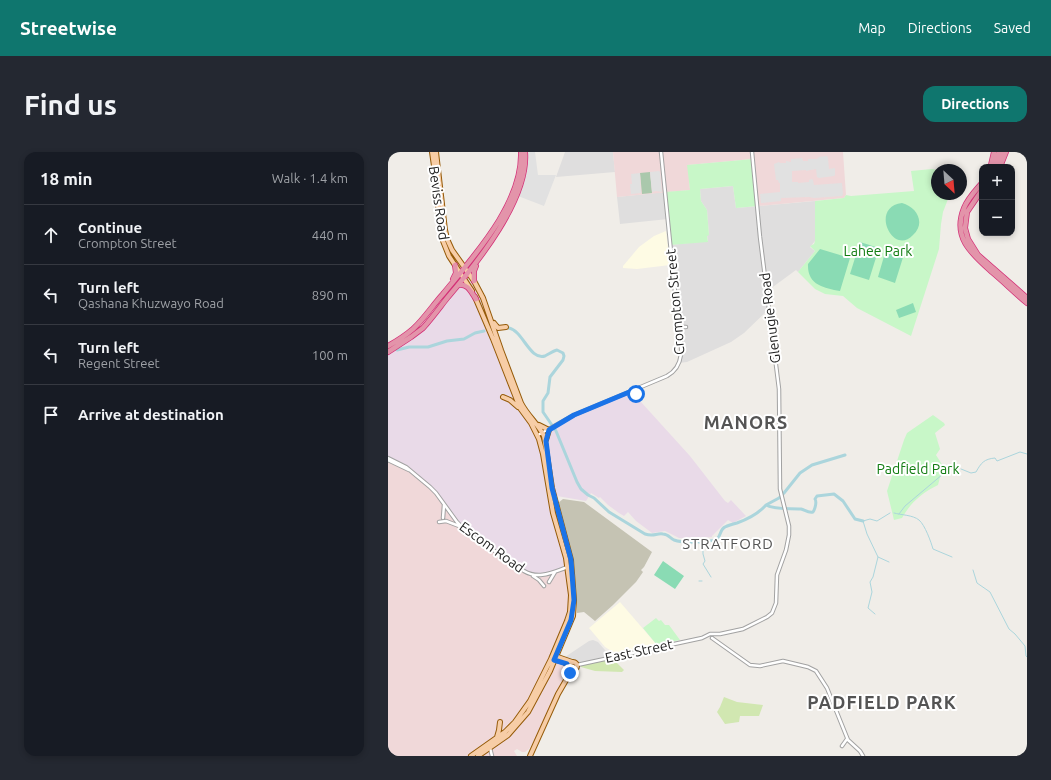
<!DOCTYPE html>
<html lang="en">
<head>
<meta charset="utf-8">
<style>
  body { margin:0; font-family:Ubuntu,sans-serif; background:#242831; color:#f1f3f6 }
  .controls { position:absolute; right:12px; top:12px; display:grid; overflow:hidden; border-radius:8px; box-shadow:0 2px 6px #0003 }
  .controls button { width:36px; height:36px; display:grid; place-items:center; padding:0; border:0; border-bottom:1px solid #363941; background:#171b24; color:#f1f3f6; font:20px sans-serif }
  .compass { position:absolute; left:543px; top:12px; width:36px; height:36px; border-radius:50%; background:#171b24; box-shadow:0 2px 6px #0003; rotate:154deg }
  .stop { position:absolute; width:12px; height:12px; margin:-9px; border:3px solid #1a73e8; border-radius:50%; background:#fff }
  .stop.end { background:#1a73e8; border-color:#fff; box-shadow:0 1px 4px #0008 }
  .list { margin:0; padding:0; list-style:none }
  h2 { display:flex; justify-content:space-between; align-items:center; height:52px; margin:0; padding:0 16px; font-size:17px }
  h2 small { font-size:13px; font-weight:400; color:#9ea1a6 }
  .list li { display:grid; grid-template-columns:26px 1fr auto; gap:12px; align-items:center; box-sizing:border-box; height:60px; padding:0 16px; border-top:1px solid #363941 }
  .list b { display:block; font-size:15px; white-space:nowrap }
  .list p { margin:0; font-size:13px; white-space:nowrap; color:#9ea1a6 }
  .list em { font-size:13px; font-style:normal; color:#9ea1a6 }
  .icon { flex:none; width:22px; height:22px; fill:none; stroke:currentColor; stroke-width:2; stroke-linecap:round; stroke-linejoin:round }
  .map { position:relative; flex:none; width:639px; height:604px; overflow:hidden; border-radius:12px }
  header { display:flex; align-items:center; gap:24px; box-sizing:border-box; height:56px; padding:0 20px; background:#0f766e; color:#fff }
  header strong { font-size:19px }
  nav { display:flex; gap:22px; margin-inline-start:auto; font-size:14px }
  .intro { display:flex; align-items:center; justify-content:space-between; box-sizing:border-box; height:96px; padding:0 24px }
  h1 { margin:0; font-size:28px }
  .button { padding:10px 18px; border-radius:12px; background:#0f766e; color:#fff; font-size:14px; font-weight:700 }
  main { display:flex; gap:24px; padding:0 24px }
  aside { flex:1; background:#171b24; border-radius:12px; box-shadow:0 2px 6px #0003 }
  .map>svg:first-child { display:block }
</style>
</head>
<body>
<header>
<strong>Streetwise</strong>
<nav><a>Map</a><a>Directions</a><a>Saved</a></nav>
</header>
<div class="intro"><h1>Find us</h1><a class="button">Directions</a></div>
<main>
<aside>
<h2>18 min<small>Walk · 1.4 km</small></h2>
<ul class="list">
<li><svg class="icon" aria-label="ahead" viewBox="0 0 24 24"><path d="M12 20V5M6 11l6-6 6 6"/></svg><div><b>Continue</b><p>Crompton Street</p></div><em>440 m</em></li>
<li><svg class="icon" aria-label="left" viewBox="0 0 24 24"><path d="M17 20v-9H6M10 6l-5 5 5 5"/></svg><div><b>Turn left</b><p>Qashana Khuzwayo Road</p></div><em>890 m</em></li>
<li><svg class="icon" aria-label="left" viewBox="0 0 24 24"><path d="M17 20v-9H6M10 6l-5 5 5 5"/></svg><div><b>Turn left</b><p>Regent Street</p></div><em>100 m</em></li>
<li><svg class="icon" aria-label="arrive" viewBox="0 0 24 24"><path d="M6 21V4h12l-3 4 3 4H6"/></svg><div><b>Arrive at destination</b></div></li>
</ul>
</aside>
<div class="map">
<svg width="639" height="604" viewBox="0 0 639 604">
  <rect width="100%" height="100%" fill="#f0ede8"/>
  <path fill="#dfdede" d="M177,0H225L227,20L168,25Z
    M345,34L348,56L427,49V89L422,95L427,99L410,120L408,118L378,140L380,158L356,181L343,190L299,210L291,211L293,200L282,93L320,89L319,83H321L319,58L313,49L312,37Z
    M277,40L280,67L232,72L229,45Z
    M205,488L210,490L223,505L192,512L174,507L201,489Z"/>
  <path fill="#f0d8d9" d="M225,0H455L458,43L456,46L370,54L364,7L300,13L302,38L229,45Z
    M0,305L180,415H182L186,457L168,504L192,512L189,514L181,523L149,588L147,587L141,597L137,600H134L129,597L126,599L129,604H0Z"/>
  <path fill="#e9dae8" d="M80,121L91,138L133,251L154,281L179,266L243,239L302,304L337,349L340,351L343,348L358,364L345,371L340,368L324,384V385L311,386H291L277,379L264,381L248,369L240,360L236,364L231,361L220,353L212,345L211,346L203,341L198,349L163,343L182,415L160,422H141L74,375L48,341L31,325L0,305V200L27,182Z"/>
  <path fill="#fefbe4" d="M278,79L282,113L249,117L235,116V114L251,95L266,84Z
    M232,450L269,493L231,501L225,500L217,495L201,476Z"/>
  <path fill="#c5c3b3" d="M175,347L196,350L264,400L256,415L253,418L255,420L248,430L225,453L207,469L196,460L189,461L186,409L170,351Z"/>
  <path fill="#d1e7b1" d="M223,505L236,518L234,520L207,519L193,515L192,512Z
    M336,545L349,550L375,553L371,564H352L351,570L337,572L329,560L332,555Z"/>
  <path fill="#aac8ac" d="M262,20L264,41L254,42L252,21Z"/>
  <path fill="#c8f7c8" d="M365,7L370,54L348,56L345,34L312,37L313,49L319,58L321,83L319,84L320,90L282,93L277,40L302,38L299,13Z
    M544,17L549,18L548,27L549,28V42H562L555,60L553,72L551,97L523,184L469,156L455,144L437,142L427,137L410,120L427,99L422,94L426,92L427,89V49L456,46L458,43L463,44L526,39L523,19Z
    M545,263L556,271L557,273L547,281L552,297L548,303L555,314L550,333C534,341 523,350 514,366L506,368L499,339L516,288L519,281Z
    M268,466L271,469L273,468L277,473H281L292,488L269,493L255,476Z"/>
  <path fill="#8adbb4" d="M514,51C529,55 538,71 525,83C505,105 481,55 514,51Z
    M472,90L491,96L481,128L462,122Z
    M499,94L517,99L507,131L490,125Z
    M432,97L462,106L452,139C436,136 419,133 420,112Z
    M525,151L528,160L511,166L508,158Z
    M275,409L296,424L287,437L266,423Z"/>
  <path fill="#e1e1e1" d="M139,0H147L150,23H168L156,54L130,44L139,20Z
    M439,4L440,6L441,17L447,16V23L446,24L431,26L429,25L428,17L418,19V18L404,19V30H410V31L421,30V28L424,27L425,28L426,33L454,31L455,42L454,44L426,46L421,45L393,46V49L373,51L372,42L392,40V31H391L390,28H388L386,12L391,10L392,11H398V9L403,10V7L414,6L415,9H420V7H429L431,5Z
    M271,19L272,20L274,40L268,39L264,40L262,20Z
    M252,21L253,41L243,42L242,32H244L243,22Z"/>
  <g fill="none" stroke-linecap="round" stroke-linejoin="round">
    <path stroke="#abd5dc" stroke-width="1" d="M573,317L583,321L588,320C593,311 596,307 607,306L609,309L632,300L639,302
      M506,361C513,363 525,363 531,368C537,373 543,390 545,397L564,405
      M511,362L517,354L555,322L558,316L562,315L569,317
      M311,390L315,396V402L317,409L315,412L323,425
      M490,405L501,410
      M585,418L589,431L602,440L621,477L627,482L637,494L638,504L639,505
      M311,429H314
      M487,462L480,456L484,440L482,430L485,425L490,405L479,382L475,369L482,367L489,369L502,361"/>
    <path stroke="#abd5dc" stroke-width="3" d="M121,176C135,179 142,209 157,204C161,202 165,199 169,198L175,201L176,204L175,208L162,225L160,241L155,249V260L168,279L189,330L193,337L200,343L206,346L221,360L257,382C266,385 268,381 275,382C280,382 282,386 286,388C294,391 321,391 329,387C333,384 332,377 337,375C341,373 345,372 349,371C360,367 370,362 378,353C388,358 401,356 413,357C417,358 420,361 425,360C427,357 429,350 427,347L429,344L446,342L455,349L467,367L475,369
      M9,198L21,195H40L59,189L76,187L87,181L96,179
      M378,353L391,346L396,341L412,321L424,313L457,303"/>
    <g stroke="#a2a2a2" stroke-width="4.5">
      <path id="minor" d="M290,171L294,175H298
        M247,244L251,236
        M150,283L186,263L279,224C299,213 293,190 290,170L273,0
        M0,306L18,315L42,335L48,341L69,370L79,380L136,419C151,428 165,420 180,415
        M0,308L21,318
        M55,366L56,353
        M51,370L58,369L71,374
        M145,424L151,428L156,434
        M161,430L167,420
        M324,486L362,513L372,514L395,509L420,515L428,519L439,536L460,588L472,599L475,604
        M189,513L314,486L322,482H332L355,477L379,465L384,461L388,451L389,423L398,398L401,383V374L392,337L391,237L372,85L364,0
        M454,594L459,587
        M102,596L104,604"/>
    </g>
    <g stroke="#955a08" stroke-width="6">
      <path id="major" d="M44,0L49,35L51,68L55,89L61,104L84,139
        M48,0L57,78L59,87L64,98L86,129L95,146L113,198L133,251C139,263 150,272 156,284L164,336L183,408L186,448L185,464L162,519L140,560L120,583L90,604
        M106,171L110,176L118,175
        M115,245L122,248L130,255
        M151,273L161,278L158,288
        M167,504L184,510
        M165,507L176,510L180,514
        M181 514a4 4 0 1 1 8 0a4 4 0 1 1-8 0Z
        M109,585L111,578L112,570
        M83,604L117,580L127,570L142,549L163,507L179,469L182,460L183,443L178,406L165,361L155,302L151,287L143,271L132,256L105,187L87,145
        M142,604L170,542L181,523L186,518"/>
    </g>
    <g stroke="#d33077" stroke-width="6">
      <path id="highway" d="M603,13L606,0
        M605,15L611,0
        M609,15L615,0
        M612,15L618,0
        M594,31C588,38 580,46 576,56C564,86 584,102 604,120C616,130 627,141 639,151
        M594,38L579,60L577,76L580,87L590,103L639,146
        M65,127L68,121L67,113
        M86,129V119L88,114
        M70,133C80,131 83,140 88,147
        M0,194C9,189 18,183 25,177C36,167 45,153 55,142C86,104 135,51 133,0
        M0,200L23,185L35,176C44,166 52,155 60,145C89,111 141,47 137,0"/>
    </g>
    <use href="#minor" stroke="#fff" stroke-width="2.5"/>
    <use href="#major" stroke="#f7cda6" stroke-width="4"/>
    <use href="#highway" stroke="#e394aa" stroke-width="4.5"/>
  </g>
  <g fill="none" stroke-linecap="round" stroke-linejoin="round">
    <path stroke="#1a73e8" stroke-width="5" d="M182,521L181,523V516L179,512L166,508L183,468L186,448L183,408L164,336L158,289L161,278L186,263L251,236L248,242"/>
  </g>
  <g text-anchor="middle" stroke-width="4" stroke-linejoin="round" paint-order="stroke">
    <g font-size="14" fill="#212121" stroke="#fff">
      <text transform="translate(51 51) rotate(82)" y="5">Beviss Road</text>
      <text transform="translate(287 150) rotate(-95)" y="5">Crompton Street</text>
      <text transform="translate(382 166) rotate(-97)" y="5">Glenugie Road</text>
      <text transform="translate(104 395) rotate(36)" y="5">Escom Road</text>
      <text transform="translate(251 499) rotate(-12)" y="5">East Street</text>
    </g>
    <g font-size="14" fill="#127c12" stroke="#fff">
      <text x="490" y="104">Lahee Park</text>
      <text x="530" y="322">Padfield Park</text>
    </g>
    <g font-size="15" letter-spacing="1" fill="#545454" stroke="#fff">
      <text x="340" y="397">STRATFORD</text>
    </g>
    <g font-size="18" font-weight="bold" letter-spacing="1" fill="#545454" stroke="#fff">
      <text x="358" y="277">MANORS</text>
      <text x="494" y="557">PADFIELD PARK</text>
    </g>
  </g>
</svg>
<div class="controls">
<button>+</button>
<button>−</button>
</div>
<svg class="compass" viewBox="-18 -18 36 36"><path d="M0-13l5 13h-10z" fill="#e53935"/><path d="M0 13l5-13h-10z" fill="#9ea1a6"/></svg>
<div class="stop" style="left:248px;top:242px"></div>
<div class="stop end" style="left:182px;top:521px"></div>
</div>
</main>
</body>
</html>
